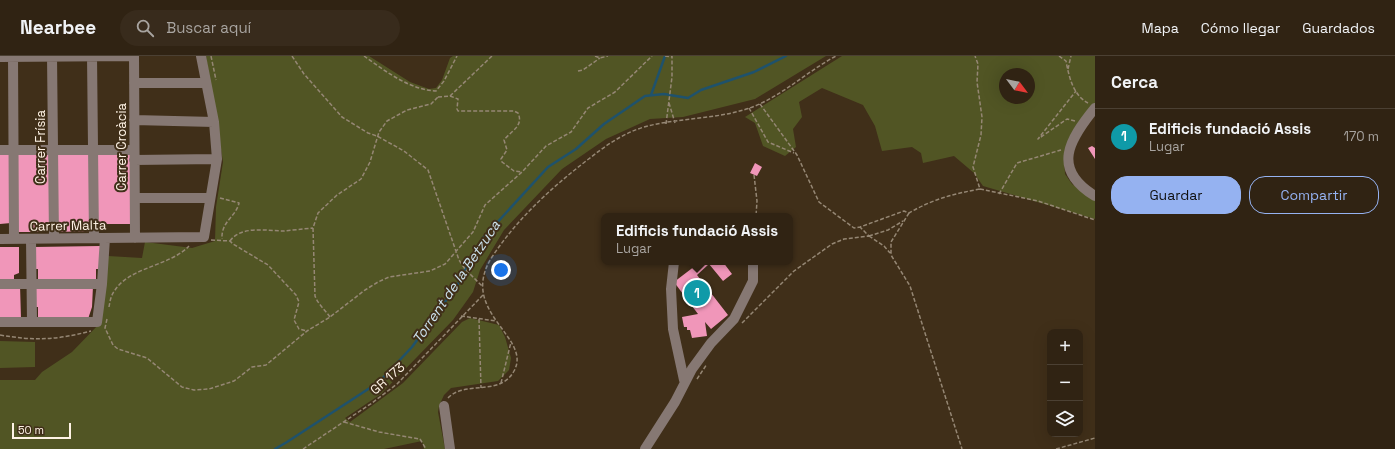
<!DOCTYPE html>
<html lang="es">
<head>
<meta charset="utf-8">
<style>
  body { margin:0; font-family:"Space Grotesk",sans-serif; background:#382b1c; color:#f1f3f6 }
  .controls { position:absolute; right:12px; bottom:12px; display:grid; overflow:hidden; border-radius:8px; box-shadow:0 4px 16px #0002 }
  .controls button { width:36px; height:36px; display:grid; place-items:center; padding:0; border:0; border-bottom:1px solid #4b4033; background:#302313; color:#f1f3f6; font:20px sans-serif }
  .compass { position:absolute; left:999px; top:12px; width:36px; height:36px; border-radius:50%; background:#302313; box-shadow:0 4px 16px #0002; rotate:122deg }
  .scale { position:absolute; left:12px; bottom:10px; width:59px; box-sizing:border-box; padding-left:4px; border:2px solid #fef3e5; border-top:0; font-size:11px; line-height:14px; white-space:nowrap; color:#fef3e5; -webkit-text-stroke:3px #402f19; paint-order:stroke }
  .you { position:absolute; left:501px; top:214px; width:14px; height:14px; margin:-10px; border:3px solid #fff; border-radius:50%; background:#1a73e8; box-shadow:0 0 0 6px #1a73e833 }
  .badge { display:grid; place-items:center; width:26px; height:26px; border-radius:50%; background:#95b2f1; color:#fff; font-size:13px; font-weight:700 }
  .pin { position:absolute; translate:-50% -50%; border:2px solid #fff; box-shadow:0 1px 4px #0006 }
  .popup { position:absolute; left:601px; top:157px; width:192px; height:52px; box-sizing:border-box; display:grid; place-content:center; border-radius:8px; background:#302313; filter:drop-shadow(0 1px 3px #0005); font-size:13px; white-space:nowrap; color:#a8a4a0 }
  .popup b { font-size:15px; color:#f1f3f6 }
  .popup::after { content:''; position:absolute; left:50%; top:100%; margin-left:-8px; border:8px solid transparent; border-top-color:#302313 }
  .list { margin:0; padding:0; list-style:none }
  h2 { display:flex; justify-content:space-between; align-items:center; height:52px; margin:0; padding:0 16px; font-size:17px }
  h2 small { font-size:13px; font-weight:400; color:#a8a4a0 }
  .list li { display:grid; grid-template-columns:26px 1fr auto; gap:12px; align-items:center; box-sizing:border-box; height:56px; padding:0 16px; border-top:1px solid #4b4033 }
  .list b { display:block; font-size:15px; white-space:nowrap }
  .list p { margin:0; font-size:13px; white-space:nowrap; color:#a8a4a0 }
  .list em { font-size:13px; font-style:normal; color:#a8a4a0 }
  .actions { display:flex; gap:8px; padding:12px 16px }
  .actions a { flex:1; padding:9px 0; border:1px solid #95b2f1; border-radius:16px; text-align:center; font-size:14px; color:#95b2f1 }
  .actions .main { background:#95b2f1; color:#111 }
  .icon { flex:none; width:22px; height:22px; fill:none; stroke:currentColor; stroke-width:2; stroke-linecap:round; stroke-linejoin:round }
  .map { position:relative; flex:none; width:1095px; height:393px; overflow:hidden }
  header { display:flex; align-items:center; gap:24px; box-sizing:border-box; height:56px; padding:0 20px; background:#302313; border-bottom:1px solid #4b4033 }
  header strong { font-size:19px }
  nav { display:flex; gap:22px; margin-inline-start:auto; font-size:14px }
  .search { width:280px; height:36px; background:#382b1c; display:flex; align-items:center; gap:10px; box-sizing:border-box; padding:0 14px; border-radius:22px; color:#a8a4a0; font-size:15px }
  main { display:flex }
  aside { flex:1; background:#302313 }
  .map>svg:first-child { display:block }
</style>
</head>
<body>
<header>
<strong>Nearbee</strong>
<div class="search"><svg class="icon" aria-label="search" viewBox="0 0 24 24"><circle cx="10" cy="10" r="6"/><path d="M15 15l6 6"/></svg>Buscar aquí</div>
<nav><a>Mapa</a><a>Cómo llegar</a><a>Guardados</a></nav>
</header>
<main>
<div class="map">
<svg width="1095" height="393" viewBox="0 0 1095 393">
  <rect width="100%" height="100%" fill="#402f19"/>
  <path fill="#515524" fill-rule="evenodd" d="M206,0H369L410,26L429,33L436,32L442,24L450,2L453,0H826L755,43L683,61L650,63L606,83L562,113L504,174L480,214L473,236L453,264L381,338L345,362L350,366L403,327L462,266L470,262L499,269L505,281L511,302L509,314L498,325L451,332L444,339L439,350L438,356L445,393H424L422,385L384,393H0V324H35L42,316L72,296L100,267L108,200L142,202L145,186L192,192L215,185L216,151L223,106Z
    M842,0H1095V47L1075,73L1064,102L1065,118L1072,128L1095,145V163L983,130L974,117L954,100L923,107L921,97L912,91L882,95L875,70L863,49L822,32L799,46L802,61L793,73L796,91L785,100L763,90L755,67L745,61ZM1005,18H1029V42H1005Z
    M0,285L35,286V311L0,312Z"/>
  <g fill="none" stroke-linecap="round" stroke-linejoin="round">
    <path stroke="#1f526c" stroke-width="2.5" d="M651,39L665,0
      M275,393L287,386L379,326L412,291L458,228L468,207L483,182L548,111L576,93L604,68L645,40L664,38L688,42L701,34L754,16L786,0"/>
  </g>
  <path fill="#f096b9" d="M1092,90L1095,92V103L1088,92Z
    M50,96L51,176H18L17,97Z
    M90,96L91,175L57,176L56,97Z
    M9,97L11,167L0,168V98Z
    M96,97H130V168H96Z
    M755,107L762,111L757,120L750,117Z
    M100,190V213H96V224L38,225V213H34V191Z
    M0,191H19V217L14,219V225H0Z
    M692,206H723L732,218L723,225L709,208L697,219L728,259L711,273L705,266L707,280L692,282L690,274H687V271H684L682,261L698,258L674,226L695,210Z
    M0,229H20L21,263H0Z
    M93,230L92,251L88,263H38V251H35V231Z"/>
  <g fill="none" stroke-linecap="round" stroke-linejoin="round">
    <path stroke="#958774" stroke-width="1.5" stroke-dasharray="4 2" stroke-linecap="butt" d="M211,0L216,24
      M292,0L304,18L342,61L368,77L377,80L404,95L428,114L459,204L465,213L483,231
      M364,0C385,15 410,34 436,35L444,25L457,0
      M595,0L600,2L608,0
      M665,0L672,1
      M1059,0L1066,5C1069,21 1073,39 1088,47
      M1068,13L1071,0
      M578,15L583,14L600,2
      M450,40L458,43L457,53L458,55H514L518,57C524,70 511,75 504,84L507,94L501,103L502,106L514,115L522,116
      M438,41L450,40L492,0
      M669,47L675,67
      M760,48L797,99L819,146L854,172L860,171L904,155L909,157C933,143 953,138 980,133L973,111L981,79L982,61L977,26L978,8L975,0
      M749,52L768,86L794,97
      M1075,65L1067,63L1038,83L1076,35
      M666,68L672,21V0
      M754,119L757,145L756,160
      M980,133L1038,145L1095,164
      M999,138L1017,107L1061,94
      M220,142L239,147C236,161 221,165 222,183
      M909,157L891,186V199L910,230L962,393
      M869,180L888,174L903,165
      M869,180L884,190L890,197
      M211,184L230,185L233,188L268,209L296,239L299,246L294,264L299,273L307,275
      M230,185C241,169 268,175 284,175C293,174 303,173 313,172
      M109,251C110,245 111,239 115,234C130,211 170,210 189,190
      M461,260L496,265
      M330,261C325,254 318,248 315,240L313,172L318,157L337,139L361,123L370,106L379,76L387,65L407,54L431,48L438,41
      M107,263L105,272L113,289L118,293L147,302L182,331L194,334L209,333L234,325L252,311L266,309L307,275L330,261L365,234L378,226L389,221L430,215L445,208L473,176L485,149L522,116L546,90L571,76L588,52L615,36L652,0
      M479,263L481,332
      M742,267L794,215L832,188L844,183L869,180L860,171
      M0,279C35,285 56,284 91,275
      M697,323L707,308
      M501,327L511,286
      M448,342C465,324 500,341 514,315C533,281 457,256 492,201C517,163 550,133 586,105C604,91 621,78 644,71C680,61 720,64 755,50C784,38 808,15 836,0
      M344,366L379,376L420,383L426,393
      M303,393L372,347L397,328L483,239
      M1056,393L1095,382"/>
    <path stroke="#867873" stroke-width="10" d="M13,0L14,183
      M52,0L54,182
      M92,0L94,182
      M134,0L135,182
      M0,1L134,0
      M134,27H206
      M1095,52C1069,84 1051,113 1095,140
      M134,64L214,66
      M0,94H134
      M134,104L217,103
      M135,142H210
      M0,183L204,181L217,103L214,66L201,0
      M31,183L32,265
      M674,206L671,233L673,273L684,324
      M0,228H102
      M0,266H97L102,228L105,182
      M444,350L450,393
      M645,393L675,346L692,313L711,287L734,263L753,225V206"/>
  </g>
  <g text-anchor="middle" stroke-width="4" stroke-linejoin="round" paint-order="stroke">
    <g font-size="13" fill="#fef3e5" stroke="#402f19">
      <text transform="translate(40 91) rotate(-90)" y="5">Carrer Frísia</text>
      <text transform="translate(121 91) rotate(-90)" y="5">Carrer Croàcia</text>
      <text transform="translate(68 169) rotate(-1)" y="5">Carrer Malta</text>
      <text transform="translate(387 322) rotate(-41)" y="5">GR 173</text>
    </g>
    <g font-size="14" font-style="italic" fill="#cde3ef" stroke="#402f19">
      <text transform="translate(456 226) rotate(-56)" y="5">Torrent de la Betzuca</text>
    </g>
  </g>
</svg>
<div class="controls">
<button>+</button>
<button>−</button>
<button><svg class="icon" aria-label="layers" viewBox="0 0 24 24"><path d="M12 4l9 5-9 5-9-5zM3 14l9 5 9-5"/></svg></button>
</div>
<svg class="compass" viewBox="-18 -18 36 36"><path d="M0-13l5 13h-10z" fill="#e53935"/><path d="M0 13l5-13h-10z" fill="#a8a4a0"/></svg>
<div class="scale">50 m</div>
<div class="you"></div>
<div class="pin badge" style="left:697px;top:237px;background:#0f9aa8">1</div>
<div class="popup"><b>Edificis fundació Assis</b>Lugar</div>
</div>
<aside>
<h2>Cerca<small></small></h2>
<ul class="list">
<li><span class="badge" style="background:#0f9aa8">1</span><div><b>Edificis fundació Assis</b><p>Lugar</p></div><em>170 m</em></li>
</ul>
<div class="actions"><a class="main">Guardar</a><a>Compartir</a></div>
</aside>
</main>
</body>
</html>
